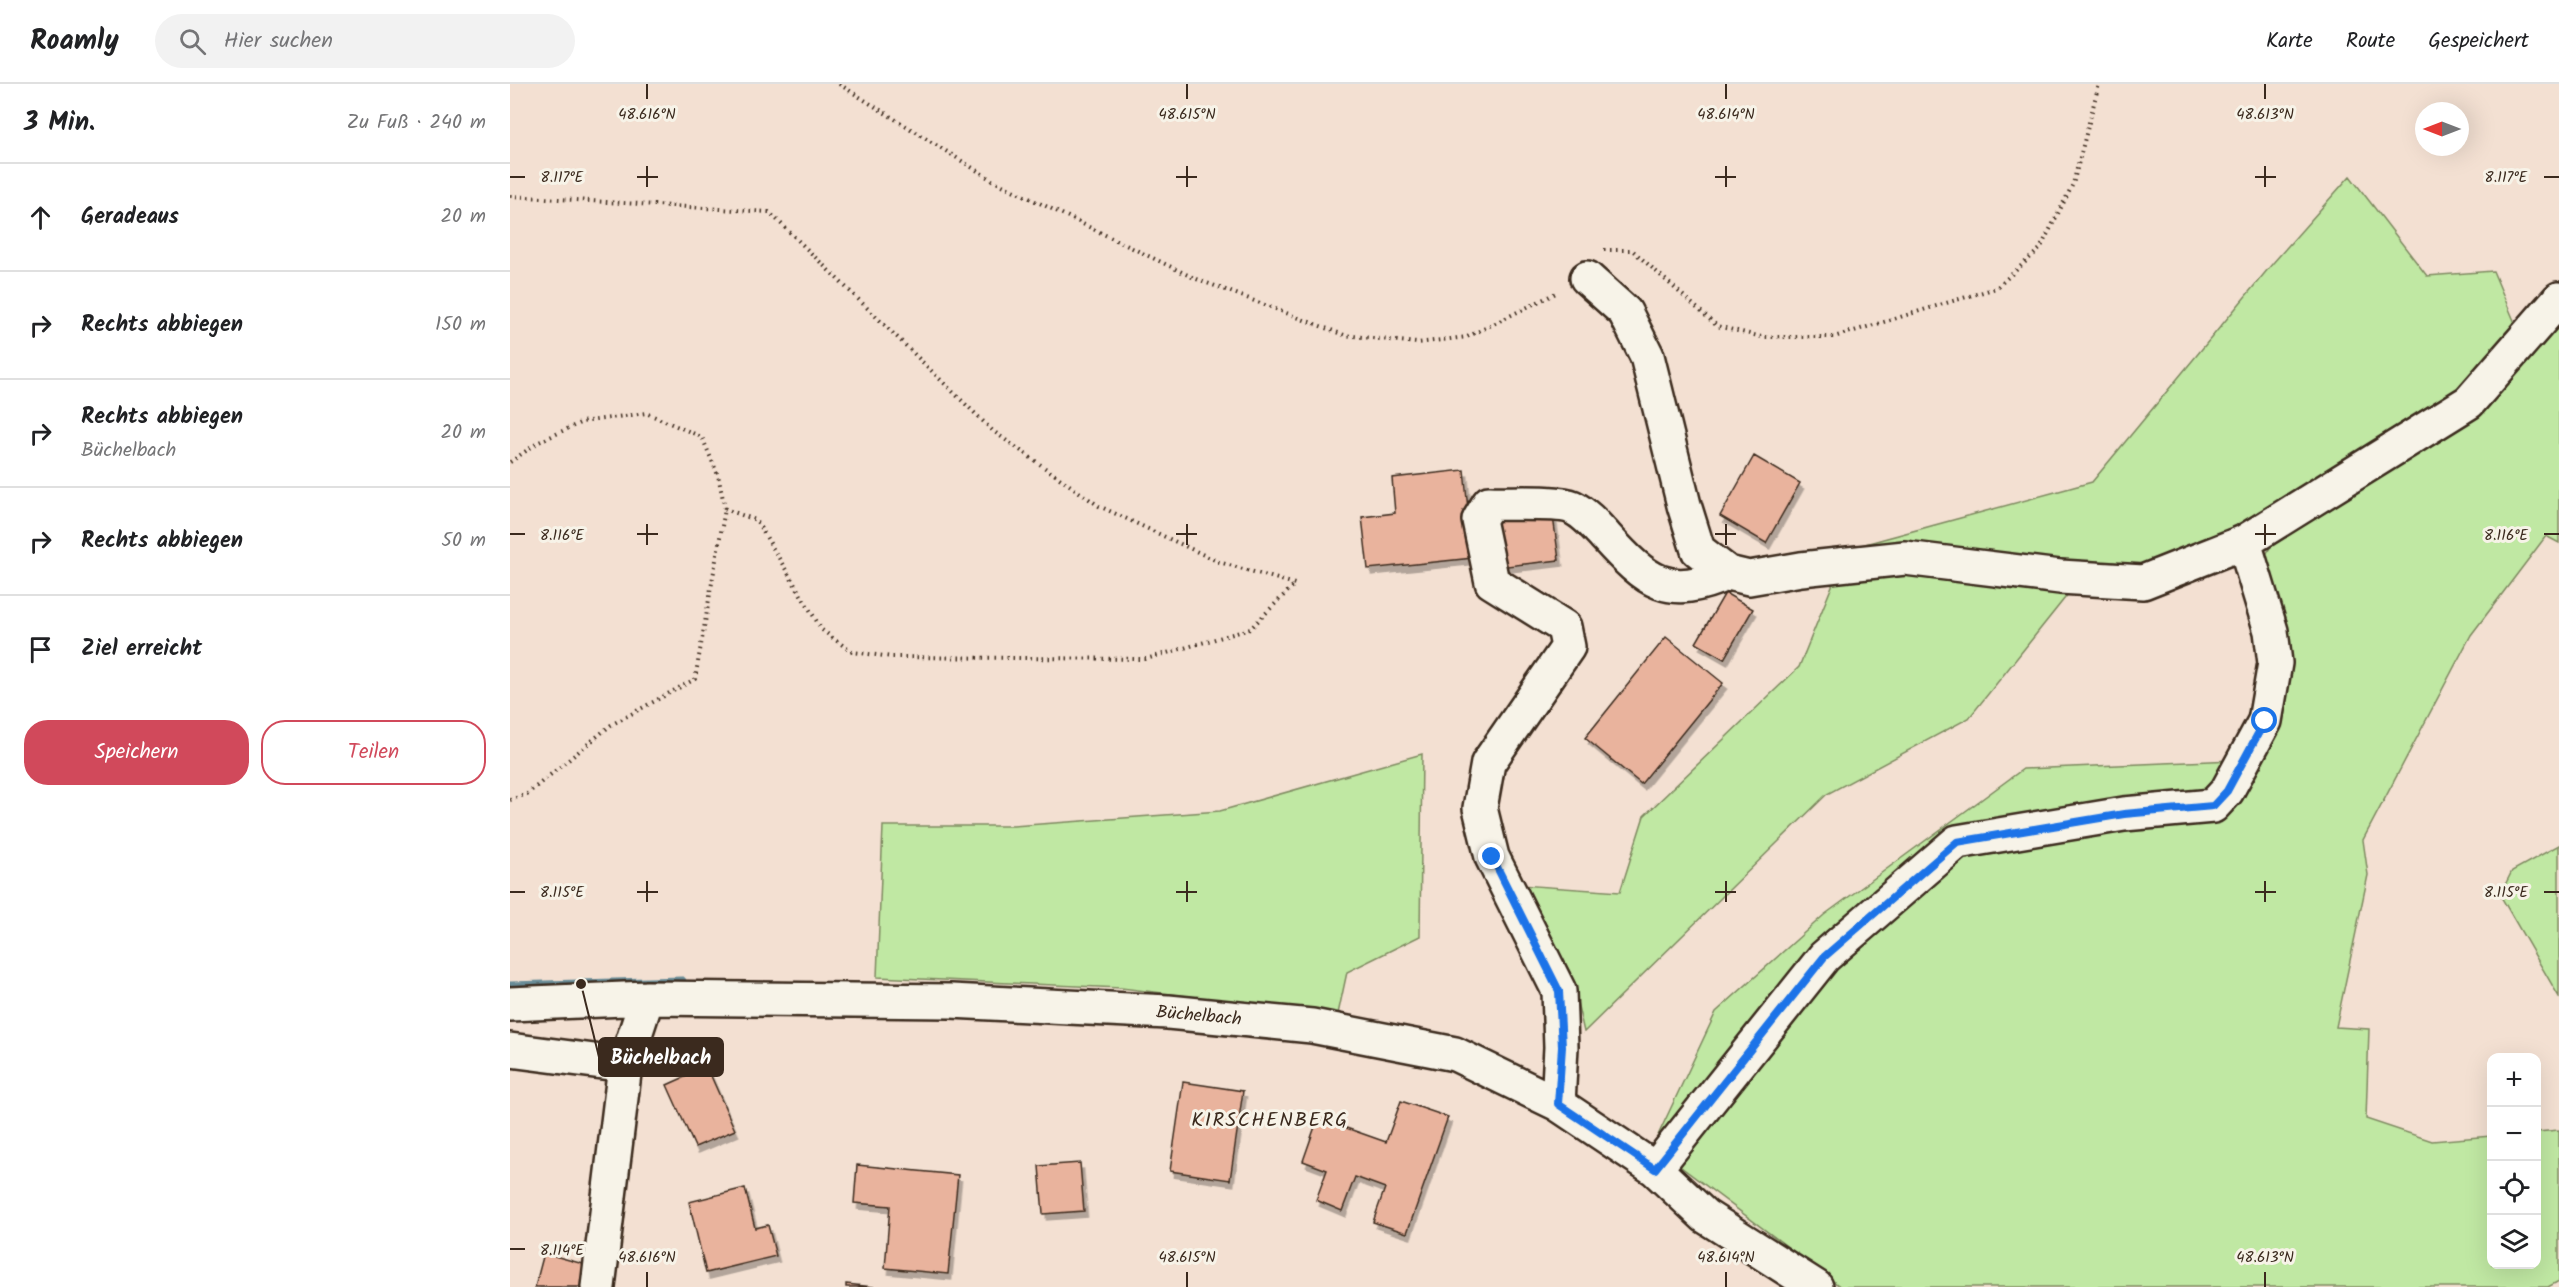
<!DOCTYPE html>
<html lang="de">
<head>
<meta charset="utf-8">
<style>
  body { margin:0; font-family:Kalam,sans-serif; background:#f2f2f2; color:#202124 }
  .controls { position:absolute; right:18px; bottom:18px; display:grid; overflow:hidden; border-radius:12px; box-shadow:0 6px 24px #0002 }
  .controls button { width:54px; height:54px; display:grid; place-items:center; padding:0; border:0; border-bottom:2px solid #e0e0e0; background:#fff; color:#202124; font:30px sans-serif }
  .compass { position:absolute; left:1905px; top:18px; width:54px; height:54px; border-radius:50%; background:#fff; box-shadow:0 6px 24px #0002; rotate:270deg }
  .stop { position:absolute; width:18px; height:18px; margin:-14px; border:4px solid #1a73e8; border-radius:50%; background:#fff }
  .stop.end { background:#1a73e8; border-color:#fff; box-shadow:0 2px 6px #0008 }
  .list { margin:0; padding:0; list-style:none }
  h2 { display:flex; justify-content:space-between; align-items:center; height:78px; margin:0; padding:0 24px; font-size:26px }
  h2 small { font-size:20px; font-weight:400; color:#757577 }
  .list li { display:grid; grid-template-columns:39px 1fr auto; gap:18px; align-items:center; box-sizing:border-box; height:108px; padding:0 24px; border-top:2px solid #e0e0e0 }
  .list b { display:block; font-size:22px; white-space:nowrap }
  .list p { margin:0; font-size:20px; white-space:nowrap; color:#757577 }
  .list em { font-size:20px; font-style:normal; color:#757577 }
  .actions { display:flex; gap:12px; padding:18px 24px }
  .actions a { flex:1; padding:14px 0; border:2px solid #d1495b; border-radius:24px; text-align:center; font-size:21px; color:#d1495b }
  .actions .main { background:#d1495b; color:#fff }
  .icon { flex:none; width:33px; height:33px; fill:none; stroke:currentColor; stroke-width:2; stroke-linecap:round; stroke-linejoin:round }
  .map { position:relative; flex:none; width:2049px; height:1203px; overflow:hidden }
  header { display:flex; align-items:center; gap:36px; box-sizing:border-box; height:84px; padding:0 30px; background:#fff; border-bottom:2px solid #e0e0e0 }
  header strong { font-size:28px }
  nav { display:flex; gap:33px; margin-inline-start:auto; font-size:21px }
  .search { width:420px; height:54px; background:#f2f2f2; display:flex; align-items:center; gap:15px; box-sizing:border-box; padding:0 21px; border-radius:33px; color:#757577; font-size:22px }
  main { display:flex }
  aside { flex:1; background:#fff }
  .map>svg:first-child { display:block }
</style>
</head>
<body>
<header>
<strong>Roamly</strong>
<div class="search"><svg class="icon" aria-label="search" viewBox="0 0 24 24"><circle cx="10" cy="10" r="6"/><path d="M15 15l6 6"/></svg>Hier suchen</div>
<nav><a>Karte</a><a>Route</a><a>Gespeichert</a></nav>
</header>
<main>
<aside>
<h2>3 Min.<small>Zu Fuß · 240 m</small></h2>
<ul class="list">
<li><svg class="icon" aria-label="ahead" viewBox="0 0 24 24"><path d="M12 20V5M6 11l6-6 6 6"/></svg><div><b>Geradeaus</b></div><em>20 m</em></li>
<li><svg class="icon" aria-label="right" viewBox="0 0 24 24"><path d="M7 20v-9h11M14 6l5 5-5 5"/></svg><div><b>Rechts abbiegen</b></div><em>150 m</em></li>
<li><svg class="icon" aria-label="right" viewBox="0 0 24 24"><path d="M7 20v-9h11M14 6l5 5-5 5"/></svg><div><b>Rechts abbiegen</b><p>Büchelbach</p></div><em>20 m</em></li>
<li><svg class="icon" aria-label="right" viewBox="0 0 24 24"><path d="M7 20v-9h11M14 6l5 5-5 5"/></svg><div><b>Rechts abbiegen</b></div><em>50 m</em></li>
<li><svg class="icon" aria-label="arrive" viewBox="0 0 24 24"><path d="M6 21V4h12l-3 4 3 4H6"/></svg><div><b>Ziel erreicht</b></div></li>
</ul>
<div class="actions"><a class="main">Speichern</a><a>Teilen</a></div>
</aside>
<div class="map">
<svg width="2049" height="1203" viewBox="0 0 2049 1203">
  <defs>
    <filter id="shadow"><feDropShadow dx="3.5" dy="6" stdDeviation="0" flood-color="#0004"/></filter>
  </defs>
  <rect width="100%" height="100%" fill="#f3e0d2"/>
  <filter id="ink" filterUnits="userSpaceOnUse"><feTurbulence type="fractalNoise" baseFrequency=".0167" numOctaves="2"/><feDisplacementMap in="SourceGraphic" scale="12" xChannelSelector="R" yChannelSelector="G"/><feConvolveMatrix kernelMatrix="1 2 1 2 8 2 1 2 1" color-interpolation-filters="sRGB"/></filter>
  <g filter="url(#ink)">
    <path fill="#c0e8a3" stroke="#7e8960" stroke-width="1.5" d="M1840,92L1917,192L1983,187L2008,246L1948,311L1729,450L1563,504L1459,634L1317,710L1074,948L1060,888L1011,801L1110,808L1134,732L1289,583L1337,465L1582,398L1763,179Z
      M2049,226V459L2036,452L1961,551L1853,756L1858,791L1826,943L1859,945L1856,1035L1922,1057L1981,1052L1982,1180H2026L2027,1048L2049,1046V1197L2038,1203H1331L1143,1062L1206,928L1314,831L1513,685L1724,676L1763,633L1754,492L1757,469L1770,446Z
      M912,670L910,852L837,888L828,930L611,904L367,893L373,742H503L710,727Z
      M2049,761V913L1990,811L2002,787Z"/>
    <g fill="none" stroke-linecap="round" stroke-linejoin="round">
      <path stroke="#698c97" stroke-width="9" d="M0,902L172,897"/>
    </g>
    <path fill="#e9b39d" stroke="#3b2a1e" stroke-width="1.5" filter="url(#shadow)" d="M1244,372L1290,399L1256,459L1210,432Z
      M954,386L963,474L858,485L852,433L885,429L882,394Z
      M1042,425L1049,476L989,483L982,433Z
      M1215,509L1243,525L1214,575L1186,559Z
      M1156,553L1213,599L1131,700L1075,654Z
      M197,983L225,1046L185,1063L157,1001Z
      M673,998L733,1007L720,1096L660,1087Z
      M891,1017L938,1033L897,1149L863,1138L875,1104L845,1093L832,1127L806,1116L817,1086L793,1077L808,1034L876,1058Z
      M570,1079L574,1127L533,1130L529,1082Z
      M347,1081L448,1091L438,1190L375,1184L380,1122L344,1119Z
      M235,1104L245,1144L258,1141L266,1172L196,1189L179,1118Z
      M34,1169L84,1183L78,1203H25Z
      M336,1200L364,1203H336Z"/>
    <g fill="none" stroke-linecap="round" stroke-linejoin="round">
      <g stroke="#3b2a1e" stroke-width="38">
        <path id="minor" d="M1077,194L1115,228L1137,272L1174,421L1188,466L1218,489L1239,494L1291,485L1395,474L1550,493L1633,498L1734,458
          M0,920L137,914L441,917L658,928L802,942L945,970L1048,1020L1145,1085L1195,1132L1306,1203
          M0,966L115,981L137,914
          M1048,1020L1051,963L1049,907L982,773L970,724L978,679L1058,563L1054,543L982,498L969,436L979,419C997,420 1049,417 1062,423C1076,430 1086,442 1096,453C1137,498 1158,516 1218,489
          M1145,1085L1314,873L1447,758L1614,730L1703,722L1717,707L1755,637L1765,579L1761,547L1734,458L1959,318L2049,215
          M88,1203L115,981"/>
      </g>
      <path stroke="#3b2a1e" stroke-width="4" stroke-dasharray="1.5 4.5" stroke-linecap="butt" d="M329,0L482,96L684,194L834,251L907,259L957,253L1048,208
        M0,112L259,128L483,347L589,422L709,478L785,500L740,545L636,575L382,573L342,568L312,546L246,436L215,425
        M1094,166H1122L1207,242L1252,253H1324L1486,204L1530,165L1563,100L1589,0
        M0,378L29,358L72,338L136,329L192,353L208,391L215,425L185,595L101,641L17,710L0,716"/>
      <use href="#minor" stroke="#f7f3e8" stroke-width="33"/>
    </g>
  </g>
  <g fill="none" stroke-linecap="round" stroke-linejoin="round" filter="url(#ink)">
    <path stroke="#1a73e8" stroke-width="8" d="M982,773L1049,907L1052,963L1048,1020L1145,1085L1314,873L1447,758L1614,730L1703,722L1717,707L1755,637"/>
  </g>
  <path fill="none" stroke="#3b2a1e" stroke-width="2" d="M137,0V15M677,0V15M1216,0V15M1755,0V15M137,82V103M677,82V103M1216,82V103M1755,82V103M0,93H15M127,93H148M666,93H687M1205,93H1226M1745,93H1766M2034,93H2049M137,440V461M677,440V461M1216,440V461M1755,440V461M0,450H15M127,450H148M666,450H687M1205,450H1226M1745,450H1766M2034,450H2049M137,797V818M677,797V818M1216,797V818M1755,797V818M0,808H15M127,808H148M666,808H687M1205,808H1226M1745,808H1766M2034,808H2049M0,1165H15M137,1188V1203M677,1188V1203M1216,1188V1203M1755,1188V1203"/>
  <g text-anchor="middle" stroke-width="6" stroke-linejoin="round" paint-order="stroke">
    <g font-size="18" fill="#3b2a1e" stroke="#f7f3e8">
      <text transform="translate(689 931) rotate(5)" y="6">Büchelbach</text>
    </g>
    <g font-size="20" letter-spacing="1.5" fill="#3b2a1e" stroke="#f7f3e8">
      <text x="760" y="1042">KIRSCHENBERG</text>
    </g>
  </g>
  <g font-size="15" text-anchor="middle" fill="#3b2a1e" stroke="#f7f3e8" stroke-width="6" stroke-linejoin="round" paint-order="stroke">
    <text x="137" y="35">48.616°N</text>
    <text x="677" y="35">48.615°N</text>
    <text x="1216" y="35">48.614°N</text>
    <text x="1755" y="35">48.613°N</text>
    <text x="1996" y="98">8.117°E</text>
    <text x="52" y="98">8.117°E</text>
    <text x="1996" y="456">8.116°E</text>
    <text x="52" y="456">8.116°E</text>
    <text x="1996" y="813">8.115°E</text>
    <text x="52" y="813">8.115°E</text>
    <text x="52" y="1171">8.114°E</text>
    <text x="137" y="1178">48.616°N</text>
    <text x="677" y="1178">48.615°N</text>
    <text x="1216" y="1178">48.614°N</text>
    <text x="1755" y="1178">48.613°N</text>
  </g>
  <path fill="none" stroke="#3b2a1e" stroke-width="2" d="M71 900L89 973"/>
  <circle fill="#3b2a1e" stroke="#f7f3e8" stroke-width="2" cx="71" cy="900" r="6"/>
  <rect fill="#3b2a1e" stroke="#3b2a1e" stroke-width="2" x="89" y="954" width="124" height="38" rx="6"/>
  <g font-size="20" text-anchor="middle" font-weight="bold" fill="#fff">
    <text x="151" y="980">Büchelbach</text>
  </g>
</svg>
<div class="controls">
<button>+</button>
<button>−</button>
<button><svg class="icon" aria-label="locate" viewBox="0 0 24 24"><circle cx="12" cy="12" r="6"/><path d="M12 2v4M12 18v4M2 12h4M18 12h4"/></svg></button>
<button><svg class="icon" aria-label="layers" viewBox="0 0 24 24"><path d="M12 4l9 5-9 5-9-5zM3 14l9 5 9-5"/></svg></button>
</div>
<svg class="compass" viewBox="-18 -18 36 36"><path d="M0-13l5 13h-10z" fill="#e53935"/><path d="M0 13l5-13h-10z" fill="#757577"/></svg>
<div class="stop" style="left:1755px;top:637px"></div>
<div class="stop end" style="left:982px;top:773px"></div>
</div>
</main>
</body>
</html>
